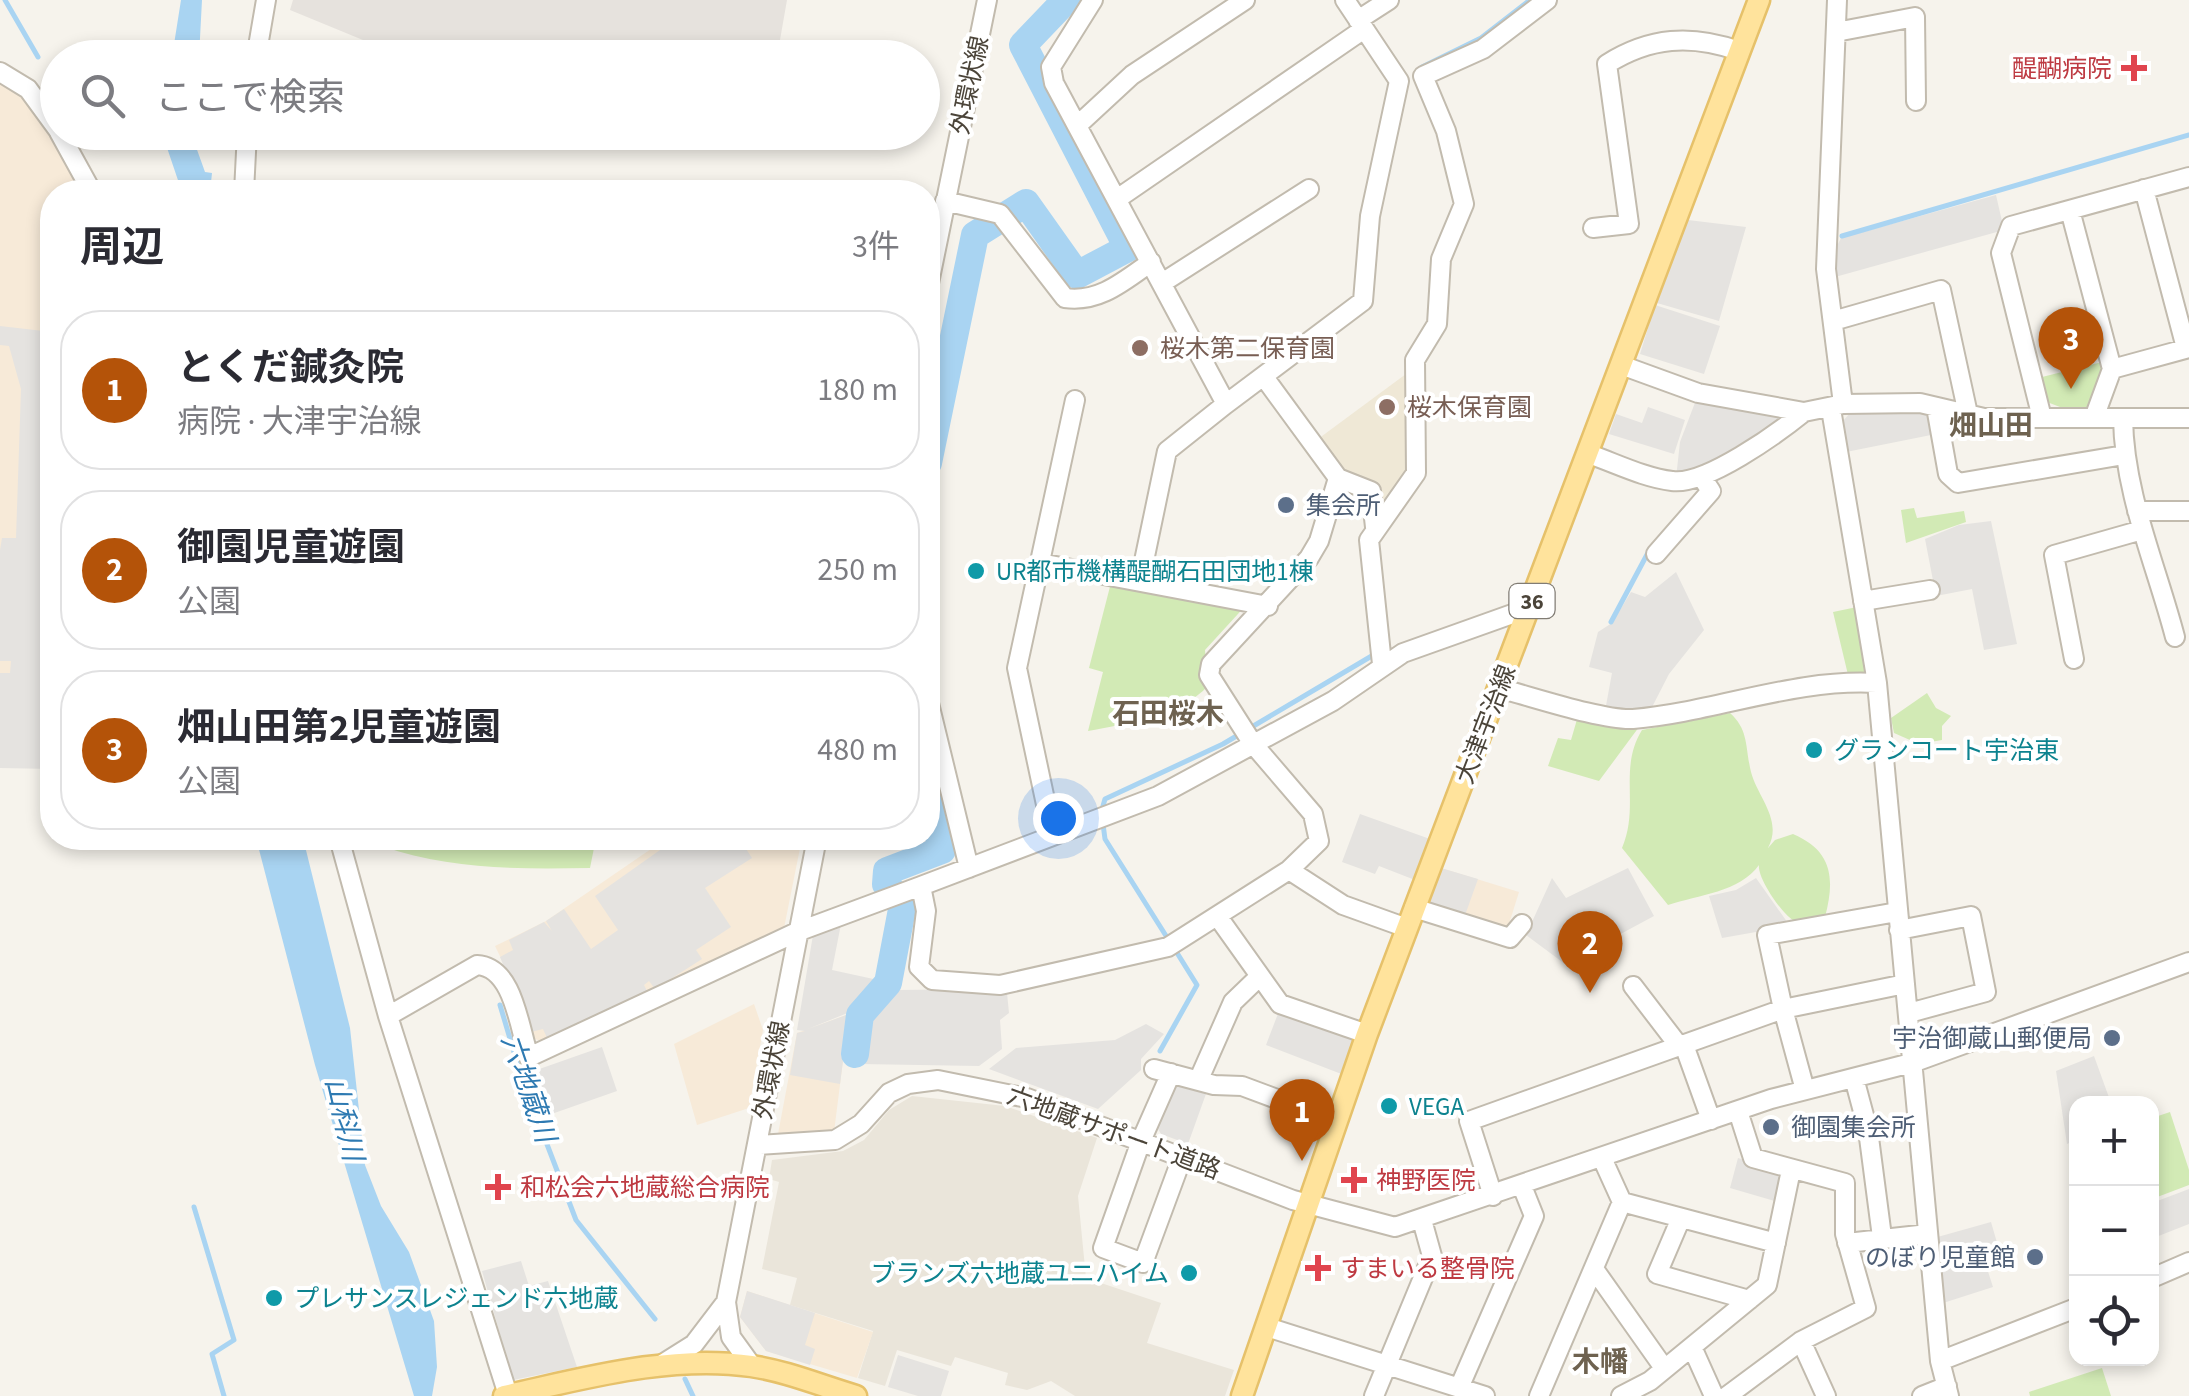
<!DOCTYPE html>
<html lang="ja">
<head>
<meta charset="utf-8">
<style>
  body { margin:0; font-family:"Source Sans 3","Noto Sans JP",sans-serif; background:#f2f2f3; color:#2b2b33 }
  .controls { position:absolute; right:30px; bottom:30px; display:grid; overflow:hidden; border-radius:20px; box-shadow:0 5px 15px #0003 }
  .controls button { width:90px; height:90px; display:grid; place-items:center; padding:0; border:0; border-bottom:2px solid #e1e1e2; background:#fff; color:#2b2b33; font:50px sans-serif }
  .you { position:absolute; left:1058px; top:818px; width:35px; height:35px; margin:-25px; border:8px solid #fff; border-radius:50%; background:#1a73e8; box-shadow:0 0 0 15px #1a73e833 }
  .badge { display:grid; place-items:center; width:65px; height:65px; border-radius:50%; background:#b45309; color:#fff; font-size:32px; font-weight:700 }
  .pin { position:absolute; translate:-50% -82px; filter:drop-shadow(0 2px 5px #0008) }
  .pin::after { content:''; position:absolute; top:52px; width:35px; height:30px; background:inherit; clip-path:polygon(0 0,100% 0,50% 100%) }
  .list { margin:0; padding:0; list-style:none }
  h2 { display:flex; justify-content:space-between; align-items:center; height:130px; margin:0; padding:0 40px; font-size:42px }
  h2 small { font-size:32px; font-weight:400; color:#7c7c81 }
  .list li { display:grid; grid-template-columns:65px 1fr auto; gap:30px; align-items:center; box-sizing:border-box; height:160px; margin:0 20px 20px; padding:0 20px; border:2px solid #e1e1e2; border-radius:40px }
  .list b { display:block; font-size:38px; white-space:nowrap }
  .list p { margin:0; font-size:32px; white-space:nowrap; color:#7c7c81 }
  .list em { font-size:32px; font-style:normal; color:#7c7c81 }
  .icon { flex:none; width:55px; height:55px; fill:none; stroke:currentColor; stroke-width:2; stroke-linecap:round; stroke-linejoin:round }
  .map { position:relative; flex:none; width:2189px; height:1396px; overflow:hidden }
  .search { position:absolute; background:#fff; box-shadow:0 5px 15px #0003; left:40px; top:40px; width:900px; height:110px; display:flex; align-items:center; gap:25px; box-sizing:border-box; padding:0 35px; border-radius:55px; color:#7c7c81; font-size:38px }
  .panel { position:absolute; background:#fff; box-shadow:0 5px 15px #0003; left:40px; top:180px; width:900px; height:670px; border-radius:40px }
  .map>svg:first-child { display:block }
</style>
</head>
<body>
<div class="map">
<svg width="2189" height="1396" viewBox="0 0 2189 1396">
  <rect width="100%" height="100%" fill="#f6f3ec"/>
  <path fill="#eae5da" d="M912,1096L1005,1106L1097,1138L1078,1196L1086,1278L1161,1303L1147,1343L1234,1370L1225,1396H1075L1051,1381L1027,1390L1005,1385L1008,1373L955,1357L951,1366L897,1350L885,1386L858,1378L873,1331L790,1305L797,1278L762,1269L779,1182L769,1179L772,1160L843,1151L864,1140L889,1110Z"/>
  <path fill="#f7ead8" d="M0,76L23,90L81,192H52V667L10,674L0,673Z
    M667,838H802L784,928L544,1042L532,1038L516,989L495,946L546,921Z
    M1441,868L1519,892L1509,924L1497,930L1427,906Z
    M754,1004L763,1030L749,1108L697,1125L674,1044Z
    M849,1014L834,1132L778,1134L797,1033Z
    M747,1291L873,1332L857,1378L766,1351L740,1317Z"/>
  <path fill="#e6e2dd" d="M293,0H787L777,57L516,58L471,48L419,56L397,54L290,10Z"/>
  <path fill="#efe8d6" d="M1410,371L1412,473L1384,511L1376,509L1374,491L1337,475L1314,442Z"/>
  <path fill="#d2eab5" d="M2102,362V377L2091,407H2060L2047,402L2042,377Z
    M1914,508L1917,518L1964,511L1966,522L1906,543L1901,510Z
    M1113,575L1248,603L1205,650L1208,686C1181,715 1126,724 1088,731L1103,672L1089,668Z
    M1857,607L1867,681L1849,679L1833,612Z
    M1927,693L1936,708L1951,716L1942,726V740L1919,744L1894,733L1891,718Z
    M1730,713C1749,730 1745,747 1751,772C1758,798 1783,820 1768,848L1775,840L1793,834C1833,851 1835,879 1825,917C1814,921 1804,927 1793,920C1781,913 1757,877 1759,865C1740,892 1698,895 1668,905L1622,848C1640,806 1618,769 1642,730Z
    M1578,716L1639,727L1599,781L1548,766L1558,738L1571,740Z
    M384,838H596L590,868C519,869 450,870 382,846Z
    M2170,1112L2189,1170V1185L2152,1199V1118Z
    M2102,1368L2111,1396H2030L2029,1392Z"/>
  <path fill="#e5e3e0" d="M1996,195L2004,230L1835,277L1831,258L1841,238Z
    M1688,220L1746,227L1719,321L1657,303Z
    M1655,305L1720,326L1704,374L1640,354Z
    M0,326L52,332V769L0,768V673H10L11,661H0V550L2,538H16L21,389L9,346L0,345Z
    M1696,400L1785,417L1743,449L1676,478L1680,442Z
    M1648,407L1685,420L1674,454L1609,434L1616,414L1642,423Z
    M1850,413H1931L1936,434L1846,452L1843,421Z
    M1991,521L2017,644L1984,650L1972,589L1936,596L1925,539L1959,525Z
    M1676,572L1704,630L1669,674L1649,713L1605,711L1612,673L1589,667L1598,632L1612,623L1631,592L1645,597Z
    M1360,814L1430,839L1415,880L1379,866L1375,874L1342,862Z
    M677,838H739L752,858L705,888L731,927L696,950L702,959L655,989L649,981L644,985L648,993L548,1040L543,1029L531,1032L500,957L513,950L509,940L544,922L552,931L546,921L564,909L591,949L618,930L595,896Z
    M1441,868L1478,879L1464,918L1427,906Z
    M1628,868L1654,916L1589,951L1596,968L1569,967L1526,935L1552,878L1566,898Z
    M1756,878L1790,926L1722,938L1709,896L1736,890Z
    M841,924L832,970L878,980L850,1012L808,1029L849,1014L840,1084L790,1075L797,1033L805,1031L797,1030L813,935Z
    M997,989L1007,993L1009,1013L1000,1020L1002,1049L979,1066L860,1064L870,1017L896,990Z
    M1279,1011L1357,1040L1344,1075L1266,1045Z
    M1146,1024L1164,1034L1141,1059V1070L1098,1109L989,1069L1016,1048L1115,1040Z
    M602,1047L617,1091L543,1117L528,1073Z
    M2094,1056L2111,1103L2076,1104V1140L2067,1144L2056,1071Z
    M1171,1082L1207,1091L1188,1144L1161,1134L1155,1124Z
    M1738,1158L1780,1171L1785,1179L1778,1202L1730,1188Z
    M2189,1189V1224L2156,1237L2152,1203Z
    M1991,1222L2000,1253L1984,1259L1993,1287L1940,1304L1934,1238Z
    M521,1261L529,1286L548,1281L577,1367L513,1380L482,1271Z
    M747,1291L815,1313L805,1345L815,1349L810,1365L766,1351L740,1317Z
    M898,1355L949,1371L941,1396H918L888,1387Z"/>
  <path fill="#a9d4f2" d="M181,0H202L199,57H172Z
    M162,133H191L205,172L212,173L210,192H182Z
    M256,838H303L350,1028L365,1165L381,1206L409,1252L434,1321L437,1367L432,1396H414L411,1386L315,1065Z"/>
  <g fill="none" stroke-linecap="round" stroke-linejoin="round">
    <path stroke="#a9d4f2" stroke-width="5" d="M5,0L38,57
      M1422,67L1481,38L1530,0
      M1842,236L2189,135
      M1611,622L1650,549
      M1101,813L1105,799L1223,744L1375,654
      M1103,824L1105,839L1168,939
      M500,1005L522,1079L576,1220L655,1319
      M1160,1051L1197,985L1174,948
      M194,1207L234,1340L212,1354L224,1396
      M685,1379L693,1396"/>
    <path stroke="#a9d4f2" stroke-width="28" d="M928,463L975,235L1026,203L1077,275L1128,248L1023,45L1066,0
      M855,1054L860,1015L888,983L903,904L886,884L887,871L942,850L928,793"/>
    <g stroke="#c2bbae" stroke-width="22">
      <path id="minor" d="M1093,0L1051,67L1054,83L1226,404L1363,301L1370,216L1399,81L1345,0
        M1837,0L1826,269L1843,404
        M1358,20L1389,0
        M1836,32L1915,17L1916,101
        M256,58L266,0
        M0,72L28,89L58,130
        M1079,124L1132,75L1245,0
        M59,132L92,192
        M2144,189L2186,348
        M244,192L247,132
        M1117,199L1364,29
        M945,201L1000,214L1065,298C1099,303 1124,281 1151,262
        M2070,210L2112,369L2094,418
        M1593,228L1629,224L1607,64C1650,37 1691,34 1739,51
        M1162,283L1309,189
        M928,288L987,0
        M1833,321L1941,290L1968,414
        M1621,365L1698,393L1804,412L1843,404L1920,403L1984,418H2189
        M2112,369L2189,348
        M1264,377L1338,478L1319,541L1309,558L1211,664L1209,675L1253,744L1313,814L1319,841L1289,870L1168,947L1000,985L932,980L919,967L926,911L921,886L1158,796L1333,701L1403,653L1529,608
        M1936,407L1948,474L1958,483L2124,455
        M1831,409L1877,683L1940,1361L1949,1396
        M2042,418L2001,253L2011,226L2189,177
        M2123,418C2124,494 2156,564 2175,637
        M1589,454C1615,463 1645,478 1672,481C1705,486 1778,433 1804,412
        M1338,478L1371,491L1375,527
        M2137,511H2189
        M1656,554L1711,491L1701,476
        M1144,561L1167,451L1226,404
        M1040,563L1268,606
        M1863,601L1930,590
        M2074,659L2054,555L2142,530
        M1382,664L1369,540L1416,473L1415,360L1437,324L1441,259L1464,204L1446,131L1423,76L1483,49L1547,0
        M1498,688C1530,696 1604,721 1633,719C1715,712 1795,678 1877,683
        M928,699L969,868
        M1057,833L1048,814L1017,668L1075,400
        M339,838L388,1016L508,1395
        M1289,870L1343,905L1407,928
        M1414,908L1510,938L1522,924
        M1897,912L1767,935L1783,1009L1905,984
        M1218,917L1280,1004L1367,1034
        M1899,930L1971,916L1986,992L1909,1013
        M1633,986L1679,1046
        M388,1016L477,965C514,967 519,1028 529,1057L797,932L921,886
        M1684,1045L1711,1120
        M1154,1069L1214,1085L1242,1086L1336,1121
        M1171,1073L1141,1141L1103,1248L1143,1263L1183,1155
        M1854,1078L1868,1130L1882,1237
        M1199,1079L1233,1002L1260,976
        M757,1145L835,1140L861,1124L889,1093L908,1084L938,1080L1027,1098L1293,1200L1395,1227L1771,1099L1915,1062L2189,962
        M1493,1196L1469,1121L1783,1009L1805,1090
        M1622,1202L1776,1243
        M1681,1218L1657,1274L1749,1300
        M1847,1243L1928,1234
        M1594,1269L1664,1368
        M2152,1278L2189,1262
        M1267,1327L1485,1396
        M1801,1341L1826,1396
        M1692,1347L1714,1396
        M1940,1361L2076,1308
        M659,1366L694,1344L726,1302
        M752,1366L731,1337L726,1302L817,838
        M1459,1388L1534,1216L1522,1186
        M1374,1396L1432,1256L1422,1220
        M1539,1396L1622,1202L1602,1158
        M1621,1396L1650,1381L1767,1285L1791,1170
        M1727,1396L1801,1341L1866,1308L1845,1234V1183L1753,1158L1738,1111
        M1922,1396L1947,1386"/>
    </g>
    <g stroke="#e6c16a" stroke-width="25">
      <path id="major" d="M504,1396C582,1379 670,1354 751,1366C786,1371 822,1386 856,1396
        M1242,1396L1367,1034L1759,0"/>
    </g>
    <use href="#minor" stroke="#fff" stroke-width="18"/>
    <use href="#major" stroke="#ffe39c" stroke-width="20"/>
  </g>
  <g fill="#e0444e" stroke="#fff" stroke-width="4">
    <path d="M2129 53h10v10h10v10h-10v10h-10v-10h-10v-10h10z"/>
    <path d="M1349 1165h10v10h10v10h-10v10h-10v-10h-10v-10h10z"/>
    <path d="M493 1172h10v10h10v10h-10v10h-10v-10h-10v-10h10z"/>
    <path d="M1313 1253h10v10h10v10h-10v10h-10v-10h-10v-10h10z"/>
  </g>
  <g fill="#8d6e63" stroke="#fff" stroke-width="4">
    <circle cx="1140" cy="348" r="10"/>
    <circle cx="1387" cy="407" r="10"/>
  </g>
  <g fill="#5c6f8a" stroke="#fff" stroke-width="4">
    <circle cx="1286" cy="505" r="10"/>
    <circle cx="2112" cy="1038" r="10"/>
    <circle cx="1771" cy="1127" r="10"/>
    <circle cx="2035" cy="1257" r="10"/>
  </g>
  <g fill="#0f9aa8" stroke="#fff" stroke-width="4">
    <circle cx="976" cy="571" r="10"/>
    <circle cx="1814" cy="750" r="10"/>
    <circle cx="1389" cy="1106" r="10"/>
    <circle cx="1189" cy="1273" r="10"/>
    <circle cx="274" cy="1298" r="10"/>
  </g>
  <g text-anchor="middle" stroke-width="8" stroke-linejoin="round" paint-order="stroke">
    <rect fill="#fff" stroke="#817c74" stroke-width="2.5" x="1509.5" y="584" width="45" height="34" rx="8"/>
    <g font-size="22" font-weight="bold" fill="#4b4439">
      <text x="1532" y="609">36</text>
    </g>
    <g font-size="25" fill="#be3a42" stroke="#fff" text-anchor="start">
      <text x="2112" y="77" text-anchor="end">醍醐病院</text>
      <text x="1376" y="1189">神野医院</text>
      <text x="520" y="1196">和松会六地蔵総合病院</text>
      <text x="1340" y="1277">すまいる整骨院</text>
    </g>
    <g font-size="25" fill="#4b4439" stroke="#fff">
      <text transform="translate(969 85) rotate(-78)" y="9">外環状線</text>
      <text transform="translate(1485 724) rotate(-69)" y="9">大津宇治線</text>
      <text transform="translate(771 1070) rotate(-79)" y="9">外環状線</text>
      <text transform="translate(1114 1132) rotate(20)" y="9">六地蔵サポート道路</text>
    </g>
    <g font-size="25" fill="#785e54" stroke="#fff" text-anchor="start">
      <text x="1160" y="357">桜木第二保育園</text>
      <text x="1407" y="416">桜木保育園</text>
    </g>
    <g font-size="25" fill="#4e5e75" stroke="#fff" text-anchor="start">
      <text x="1306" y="514">集会所</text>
      <text x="2092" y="1047" text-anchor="end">宇治御蔵山郵便局</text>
      <text x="1791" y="1136">御園集会所</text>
      <text x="2015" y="1266" text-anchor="end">のぼり児童館</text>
    </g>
    <g font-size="25" fill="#0d838f" stroke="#fff" text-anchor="start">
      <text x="996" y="580">UR都市機構醍醐石田団地1棟</text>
      <text x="1834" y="759">グランコート宇治東</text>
      <text x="1409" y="1115">VEGA</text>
      <text x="1169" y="1282" text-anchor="end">ブランズ六地蔵ユニハイム</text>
      <text x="294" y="1307">プレサンスレジェンド六地蔵</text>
    </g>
    <g font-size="28" font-weight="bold" fill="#6e6250" stroke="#fff">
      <text x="1991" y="435">畑山田</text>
      <text x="1168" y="723">石田桜木</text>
      <text x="1600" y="1371">木幡</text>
    </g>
    <g font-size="28" font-style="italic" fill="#2e7ab2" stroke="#fff">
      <text transform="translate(529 1088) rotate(71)" y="10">六地蔵川</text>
      <text transform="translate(345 1119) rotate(77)" y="10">山科川</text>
    </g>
  </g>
</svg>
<div class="controls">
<button>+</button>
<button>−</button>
<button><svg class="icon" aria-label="locate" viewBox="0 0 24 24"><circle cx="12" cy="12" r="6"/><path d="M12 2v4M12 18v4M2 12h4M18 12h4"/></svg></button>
</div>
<div class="you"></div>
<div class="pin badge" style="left:1302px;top:1161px">1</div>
<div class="pin badge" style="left:1590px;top:993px">2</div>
<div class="pin badge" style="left:2071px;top:389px">3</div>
<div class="search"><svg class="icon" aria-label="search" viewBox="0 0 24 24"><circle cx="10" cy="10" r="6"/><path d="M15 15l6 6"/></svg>ここで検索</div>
<section class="panel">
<h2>周辺<small>3件</small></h2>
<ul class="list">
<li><span class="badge">1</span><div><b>とくだ鍼灸院</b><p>病院 · 大津宇治線</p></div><em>180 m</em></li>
<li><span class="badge">2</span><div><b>御園児童遊園</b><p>公園</p></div><em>250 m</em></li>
<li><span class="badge">3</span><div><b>畑山田第2児童遊園</b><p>公園</p></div><em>480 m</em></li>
</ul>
</section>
</div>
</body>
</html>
